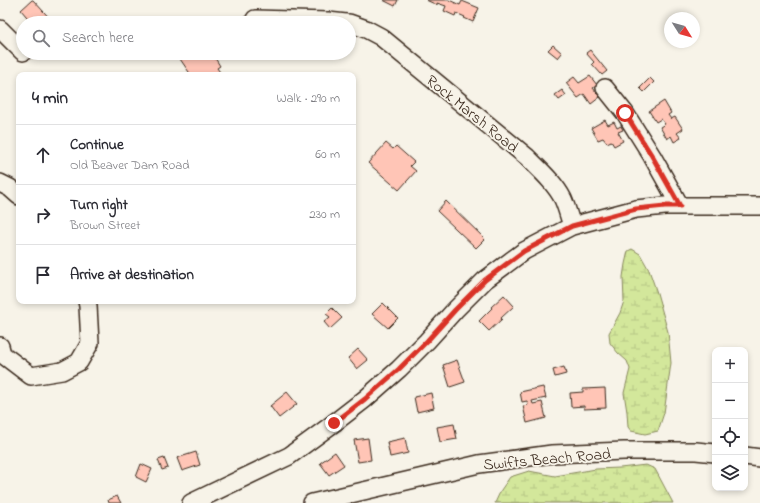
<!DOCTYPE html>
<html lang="en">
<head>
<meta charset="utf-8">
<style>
  body { margin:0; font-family:"Indie Flower",sans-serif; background:#f7f7f7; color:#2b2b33 }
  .controls { position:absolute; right:12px; bottom:12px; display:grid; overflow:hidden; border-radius:8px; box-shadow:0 2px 6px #0003 }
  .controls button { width:36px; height:36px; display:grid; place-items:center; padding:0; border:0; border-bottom:1px solid #e1e1e2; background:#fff; color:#2b2b33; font:20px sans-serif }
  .compass { position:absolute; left:664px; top:12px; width:36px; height:36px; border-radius:50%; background:#fff; box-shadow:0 2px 6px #0003; rotate:127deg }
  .stop { position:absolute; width:12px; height:12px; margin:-9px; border:3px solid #d93025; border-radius:50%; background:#fff }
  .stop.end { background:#d93025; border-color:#fff; box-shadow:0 1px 4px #0008 }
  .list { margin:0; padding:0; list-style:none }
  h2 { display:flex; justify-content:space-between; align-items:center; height:52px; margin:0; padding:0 16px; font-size:17px }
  h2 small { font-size:13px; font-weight:400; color:#7c7c81 }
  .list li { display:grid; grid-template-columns:26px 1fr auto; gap:12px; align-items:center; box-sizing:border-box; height:60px; padding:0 16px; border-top:1px solid #e1e1e2 }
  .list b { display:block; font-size:15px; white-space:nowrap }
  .list p { margin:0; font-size:13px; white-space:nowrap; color:#7c7c81 }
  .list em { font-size:13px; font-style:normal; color:#7c7c81 }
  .icon { flex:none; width:22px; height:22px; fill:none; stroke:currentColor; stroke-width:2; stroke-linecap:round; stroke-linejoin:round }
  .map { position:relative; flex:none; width:760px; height:503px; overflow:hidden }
  .search { position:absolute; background:#fff; box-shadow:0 2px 6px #0003; left:16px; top:16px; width:340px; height:44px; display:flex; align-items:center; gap:10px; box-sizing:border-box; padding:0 14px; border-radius:22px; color:#7c7c81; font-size:15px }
  .panel { position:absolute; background:#fff; box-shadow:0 2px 6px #0003; left:16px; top:72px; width:340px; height:232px; border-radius:8px }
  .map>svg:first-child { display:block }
</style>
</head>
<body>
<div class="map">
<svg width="760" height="503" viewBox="0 0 760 503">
  <defs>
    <pattern id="wetland-marsh" width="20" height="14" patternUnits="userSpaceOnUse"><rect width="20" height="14" fill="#d3e79b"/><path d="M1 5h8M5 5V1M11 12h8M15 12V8" fill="none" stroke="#b6c685"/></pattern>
  </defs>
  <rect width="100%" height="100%" fill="#f7f3e8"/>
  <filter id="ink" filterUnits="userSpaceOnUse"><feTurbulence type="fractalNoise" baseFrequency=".025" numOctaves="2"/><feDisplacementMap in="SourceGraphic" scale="8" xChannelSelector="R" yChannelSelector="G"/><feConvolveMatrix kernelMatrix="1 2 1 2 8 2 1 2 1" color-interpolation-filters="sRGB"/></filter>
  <g filter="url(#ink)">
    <path fill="url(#wetland-marsh)" stroke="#87885c" d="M632,249L640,254L649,270L657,293L668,332L671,363L664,413L658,431L645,434L631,431L628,427L627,412L624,393L630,369L627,361L618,353L610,343L609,333L620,313L624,301L623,277L625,264L628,251Z
      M646,465L655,469L673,503H495L501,490L510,477L529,471L555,476L596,469L620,468Z"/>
    <path fill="#ffc5b6" stroke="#3b2a1e" d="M32,0H33L54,23H32L21,10Z
      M383,0H398L395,6Z
      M426,0H449L460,5L462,1L479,8L473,22L464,18L465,17L456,13L455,16L444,11L446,6L437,3V5Z
      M553,45L562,53L558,58L548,50Z
      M590,50L607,71L602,75L592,64L594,62L586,53Z
      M182,53H212L220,66L217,68L222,75H191L178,56Z
      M590,76L597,85L593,88L600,97L591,104L584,94L578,98L566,83L574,77L579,83Z
      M650,78L654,82L644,92L640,88Z
      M562,90L566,95L559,100L555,95Z
      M664,101L671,113L668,115L671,119L675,117L683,129L677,133L681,138L674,142L671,136L667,139L660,127L665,124L661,119L656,122L649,111Z
      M605,120L608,125L614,122L617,128L621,126L623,130L618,132L623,141L614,146L611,141L607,143L603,138L598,140L591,128Z
      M386,143L393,149L396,146L414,162L410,166L416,171L399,190L368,163Z
      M446,201L485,239L476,248L437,211Z
      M504,295L514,306L501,318L502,319L489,331L479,321L492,308L491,307Z
      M383,303L398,318L388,328L372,314Z
      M332,308L342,318L330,329L324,322L330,317L326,314Z
      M358,349L368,360L357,369L348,358Z
      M457,360L465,382L450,387L443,365Z
      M564,367L566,374L555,377L553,370Z
      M543,387L546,398L532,401L533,404L542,402L546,418L527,423L523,406L528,405L527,401L522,402L520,392Z
      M605,388L606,408L584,409V406L571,407L570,393L583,392V389Z
      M287,392L297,404L279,418L270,406Z
      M431,393L434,408L417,412L414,397Z
      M454,424L457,439L440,442L437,427Z
      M368,438L371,460L358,462L354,440Z
      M405,438L408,453L390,457L387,442Z
      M196,452L200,465L182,471L177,458Z
      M335,452L344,465L329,475L320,463Z
      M164,458L168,468L162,470L158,460Z
      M141,464L152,469L146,482L136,477Z
      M117,496L121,503H109L108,500Z"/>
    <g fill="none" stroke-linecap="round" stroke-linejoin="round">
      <g stroke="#3b2a1e" stroke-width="20">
        <path id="minor" d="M255,19L328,21L346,23
          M349,23L366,29L381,37L527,157C540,170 555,183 563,199C567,208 569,217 572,226
          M0,29L23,52
          M605,88L625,113L652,156L680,206
          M0,183L10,188L19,196
          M0,346L2,354L31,376L62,371L79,362L90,343L88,306L87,301
          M745,456L760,458
          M191,503L289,456L334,423L365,399L399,369L427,341L455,310L485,280L524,251L572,226L636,209L665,206H760
          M312,503L479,464L552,454L624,451H696L715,453"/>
      </g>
      <use href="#minor" stroke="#f7f3e8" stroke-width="17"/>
    </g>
  </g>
  <g fill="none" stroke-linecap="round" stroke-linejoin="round" filter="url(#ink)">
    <path stroke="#d93025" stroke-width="5" d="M334,423L365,399L399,369L427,341L455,310L485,280L524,251L572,226L636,209L665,206H680L652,156L625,113"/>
  </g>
  <g text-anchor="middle" stroke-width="3.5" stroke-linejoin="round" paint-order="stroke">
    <g font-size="16" fill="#3b2a1e" stroke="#f7f3e8">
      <text transform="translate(473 113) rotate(39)" y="6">Rock Marsh Road</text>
      <text transform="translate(547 458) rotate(-5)" y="6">Swifts Beach Road</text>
    </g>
  </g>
</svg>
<div class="controls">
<button>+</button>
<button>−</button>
<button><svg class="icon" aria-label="locate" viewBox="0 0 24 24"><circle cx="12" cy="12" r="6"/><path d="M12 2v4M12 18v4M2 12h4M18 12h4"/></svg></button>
<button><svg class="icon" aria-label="layers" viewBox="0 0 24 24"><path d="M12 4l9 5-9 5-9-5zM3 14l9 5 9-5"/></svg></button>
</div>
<svg class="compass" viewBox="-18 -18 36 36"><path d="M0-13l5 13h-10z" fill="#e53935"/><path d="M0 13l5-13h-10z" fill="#7c7c81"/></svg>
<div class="stop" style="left:625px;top:113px"></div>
<div class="stop end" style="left:334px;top:423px"></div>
<div class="search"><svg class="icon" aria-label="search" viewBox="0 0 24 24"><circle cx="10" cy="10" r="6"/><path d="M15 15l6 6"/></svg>Search here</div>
<section class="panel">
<h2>4 min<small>Walk · 290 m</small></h2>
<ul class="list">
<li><svg class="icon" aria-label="ahead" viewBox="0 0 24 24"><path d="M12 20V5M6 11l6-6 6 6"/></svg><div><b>Continue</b><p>Old Beaver Dam Road</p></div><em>60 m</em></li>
<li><svg class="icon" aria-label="right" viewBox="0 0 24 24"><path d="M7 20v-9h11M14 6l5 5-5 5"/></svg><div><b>Turn right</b><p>Brown Street</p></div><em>230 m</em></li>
<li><svg class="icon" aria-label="arrive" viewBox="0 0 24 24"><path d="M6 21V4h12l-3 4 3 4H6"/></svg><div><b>Arrive at destination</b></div></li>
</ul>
</section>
</div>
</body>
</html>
